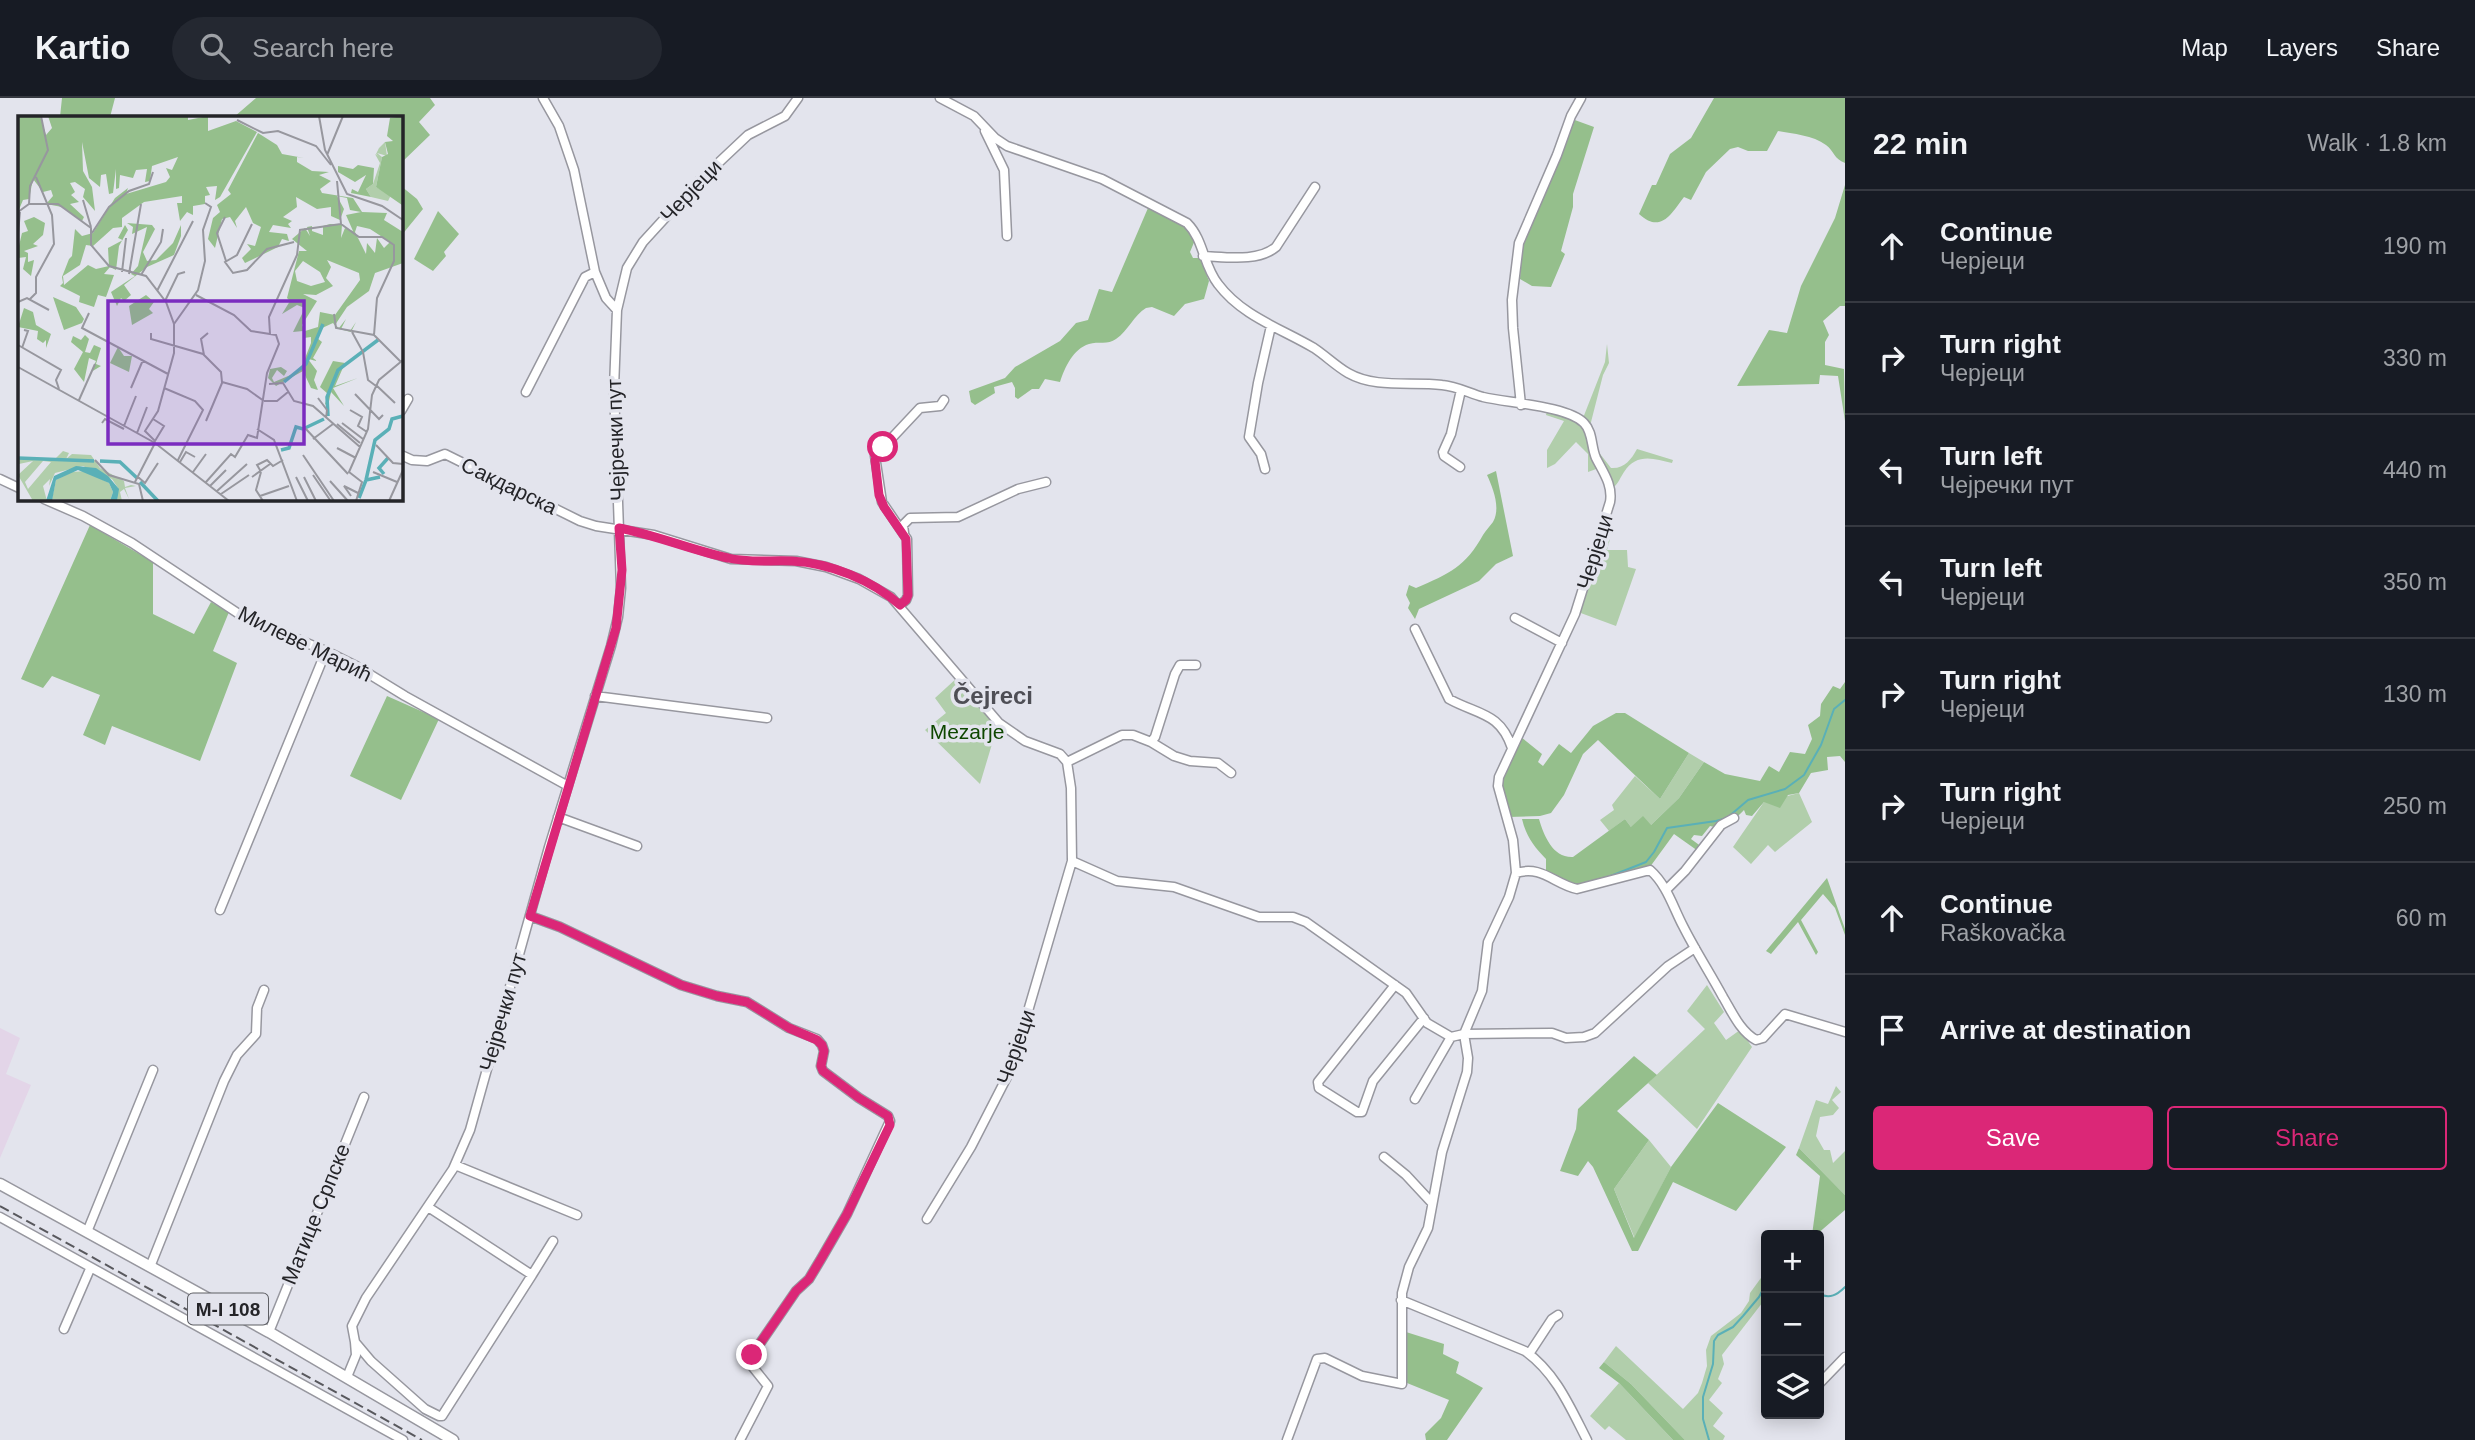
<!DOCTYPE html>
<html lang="en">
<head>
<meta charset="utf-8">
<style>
  body { margin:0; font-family:Helvetica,sans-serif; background:#242831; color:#f1f3f6 }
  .controls { position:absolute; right:21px; bottom:21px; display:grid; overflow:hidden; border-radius:7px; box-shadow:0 4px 18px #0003 }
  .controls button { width:63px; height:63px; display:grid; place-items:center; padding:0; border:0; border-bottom:2px solid #363941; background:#171b24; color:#f1f3f6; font:35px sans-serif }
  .stop { position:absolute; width:21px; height:21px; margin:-16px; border:5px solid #db2777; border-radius:50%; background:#fff }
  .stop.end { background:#db2777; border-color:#fff; box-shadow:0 2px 7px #0008 }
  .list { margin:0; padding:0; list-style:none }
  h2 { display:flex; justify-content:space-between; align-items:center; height:91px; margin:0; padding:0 28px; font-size:30px }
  h2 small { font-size:23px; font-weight:400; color:#9ea1a6 }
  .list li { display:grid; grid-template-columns:46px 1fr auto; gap:21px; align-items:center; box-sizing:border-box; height:112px; padding:0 28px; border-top:2px solid #363941 }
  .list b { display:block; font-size:26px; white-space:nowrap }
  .list p { margin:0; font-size:23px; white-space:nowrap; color:#9ea1a6 }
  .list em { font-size:23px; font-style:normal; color:#9ea1a6 }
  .actions { display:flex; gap:14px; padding:21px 28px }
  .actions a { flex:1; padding:16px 0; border:2px solid #db2777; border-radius:7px; text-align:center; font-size:24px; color:#db2777 }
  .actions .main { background:#db2777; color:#fff }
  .icon { flex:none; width:38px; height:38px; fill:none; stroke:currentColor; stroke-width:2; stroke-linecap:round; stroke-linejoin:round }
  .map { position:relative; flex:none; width:1845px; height:1342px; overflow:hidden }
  header { display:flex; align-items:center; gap:42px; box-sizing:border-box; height:98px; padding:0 35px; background:#171b24; border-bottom:2px solid #363941 }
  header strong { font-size:33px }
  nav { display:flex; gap:38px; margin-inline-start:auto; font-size:24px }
  .search { width:490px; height:63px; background:#242831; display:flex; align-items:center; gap:18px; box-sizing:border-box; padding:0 24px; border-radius:38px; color:#9ea1a6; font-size:26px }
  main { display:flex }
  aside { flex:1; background:#171b24 }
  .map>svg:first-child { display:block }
</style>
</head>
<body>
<header>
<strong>Kartio</strong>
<div class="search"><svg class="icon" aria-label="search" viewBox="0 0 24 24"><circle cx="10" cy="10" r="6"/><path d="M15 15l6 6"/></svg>Search here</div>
<nav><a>Map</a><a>Layers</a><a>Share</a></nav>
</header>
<main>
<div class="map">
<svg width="1845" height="1342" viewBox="0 0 1845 1342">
  <rect width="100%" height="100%" fill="#e3e4ed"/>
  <path fill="#e3d5e8" d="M0,930L20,940L6,976L31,987L0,1060Z"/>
  <path fill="#b1ceab" d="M1607,246L1609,265L1603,277L1590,328L1583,320L1605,264Z
    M1547,313C1588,325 1585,331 1599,370L1588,374V356L1576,344L1555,366L1547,370V352L1564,323L1546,317Z
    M1594,348L1611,370C1624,371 1631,362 1637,351L1673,362L1672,365C1653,360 1636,355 1624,374C1620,380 1619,384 1614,389Z
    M1602,438L1610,441L1607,452H1627L1628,469L1636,471L1616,528L1578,514Z
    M958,579L998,626L980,686L925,632L946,615L935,600Z
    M1689,655L1704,664L1679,700L1651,727L1631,729L1625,721L1609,733L1600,722L1614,712L1612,707L1635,678L1660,701Z
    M1799,695L1812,724L1775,754L1768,747L1751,766L1733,749L1764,704Z
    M1707,887L1724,914L1714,925L1726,942L1740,932L1752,949L1697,1031L1648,985L1705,931L1687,913Z
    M1836,988L1841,994L1832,1002L1839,1010L1833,1017L1820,1019L1816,1038L1824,1052H1830L1833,1065L1845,1053V1097L1799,1050L1816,1002L1828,1006Z
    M1649,1042L1671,1069L1635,1141L1614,1091Z
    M1766,1173V1200L1722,1257L1724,1266L1718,1281L1722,1285L1709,1302L1723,1315L1713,1328L1725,1338L1723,1342H1685L1631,1286L1604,1264L1616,1248L1683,1311L1698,1295L1702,1285L1707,1268L1706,1252L1711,1238L1741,1215L1749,1203L1750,1195Z
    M1619,1285L1673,1342H1626L1609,1328L1605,1332L1590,1318Z"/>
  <path fill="#95bf8c" d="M62,0H115L110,19H60Z
    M256,0H430L435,7L419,24L430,37L401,65V19H234Z
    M1714,0H1845V65C1834,61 1834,53 1826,47C1813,37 1793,36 1778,33L1767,53H1748L1738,49L1730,51L1706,74L1691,102L1684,99C1671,116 1661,136 1639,116L1652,87H1656L1670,56L1691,40Z
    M1572,21L1594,29L1573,96V109L1561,153L1565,156L1551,189L1532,188L1520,181L1522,144Z
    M1845,87V208H1840L1823,223L1829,237L1825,244V267L1844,271L1845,323L1838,278L1820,277L1819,286L1737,288L1769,232L1787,235L1801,188L1835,120Z
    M401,88L417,101L423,111L401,138Z
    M1148,110L1181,125L1195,142L1190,154L1193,160H1200L1209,183L1204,201L1185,206L1174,218L1152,209L1146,210C1134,217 1128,233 1116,241C1108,247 1098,243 1089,246C1073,251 1065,269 1060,284L1045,281L1039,291H1032L1018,301L1015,299V290L1012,284L994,289L995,295L975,307L971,304L969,293L1005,280L1015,269L1060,243L1076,225L1088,222L1099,191L1112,194Z
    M438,113L459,136L444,154L446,158L433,173L414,161Z
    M1496,373L1513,458L1496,466L1479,483L1419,511L1415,521L1408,510L1410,505L1406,497L1409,487L1416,490C1449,476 1466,468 1483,437C1486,432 1490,428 1493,424C1501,410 1493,390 1487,377Z
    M90,427L153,464V516L194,536L211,504L229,514L213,553L237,565L200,663L112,628L105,647L83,637L100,597L52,578L43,590L21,581Z
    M1845,584V664L1840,658L1827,659L1828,672L1811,675L1799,695L1788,697L1780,710L1764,704L1752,718L1746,717L1744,712C1734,722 1724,732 1710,728L1702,738L1694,737L1691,741L1702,749L1698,753L1674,736L1647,773L1583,793L1546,776V761C1534,749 1526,738 1522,721H1539C1544,738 1553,760 1573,759L1625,721L1631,729L1643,718L1651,727L1679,700L1704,664L1725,676L1760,683L1769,668L1779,674L1790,654L1805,656L1812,641L1808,627L1820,618L1821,606L1833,588L1840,591Z
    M387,598L439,621L401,702L350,678Z
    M1616,615H1625L1689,655L1660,701L1598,642L1583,656L1564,697L1551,715L1540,718L1508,719L1501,683L1521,639L1542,656L1538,664L1543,668L1559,646L1571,655L1593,628Z
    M1827,780L1845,831V837L1835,810L1823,796L1801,822L1818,854L1816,857L1798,824L1771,856L1766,853Z
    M1634,958L1657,977L1617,1013L1649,1042L1614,1091L1634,1140L1671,1069L1718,1005L1786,1049L1736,1113L1673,1084L1638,1153H1632L1593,1069L1588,1063L1578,1078L1560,1073L1576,1031L1578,1011Z
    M1799,1050L1845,1097V1112L1816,1137H1812L1820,1078L1796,1057Z
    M1406,1234L1444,1246L1443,1256L1459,1264L1456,1275L1483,1290L1447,1342H1426L1425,1336L1441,1320L1449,1302L1407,1285Z
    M1604,1264L1631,1286L1685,1342H1673L1619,1285L1599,1270Z"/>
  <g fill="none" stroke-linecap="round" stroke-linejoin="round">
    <path stroke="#5ab0b7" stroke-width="2" d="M1608,779L1646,764L1654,754L1667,730L1716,723L1727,720L1748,702L1785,691L1804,677L1821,647L1834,611L1845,602
      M1819,1196C1830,1201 1837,1197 1845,1189
      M1709,1342L1703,1321V1299L1713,1266L1714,1243L1718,1237L1733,1229L1743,1218L1759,1199L1766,1186"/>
    <g stroke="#97979f" stroke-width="11">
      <path id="minor" d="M940,0L974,18L995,40L1007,48L1102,81L1187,125C1204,142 1203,167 1218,186C1242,218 1280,230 1314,250C1326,258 1336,268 1348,275C1376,291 1412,283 1442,287C1456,288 1469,295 1483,299C1508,305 1568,308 1584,325C1593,334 1591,349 1596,360C1603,374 1613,387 1610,404L1575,516L1499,679L1498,688L1513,742L1516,775L1509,799L1488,844L1482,893L1464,936
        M985,33L1004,72L1007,138
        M1203,158C1227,159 1258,164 1276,149L1315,89
        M617,212L627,170L643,144L697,85L748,37L785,18L798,0
        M526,294L585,179L595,174
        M1521,307L1513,230L1512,202L1519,145L1557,57L1571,18L1581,0
        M401,313L408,301
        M401,357L412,362L427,363L445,356L580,423L596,428L654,437L731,461L796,463L826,469L859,481L891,499L999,625L1025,643L1060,656L1067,664L1071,690L1072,763L1117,783L1174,789L1259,819H1293L1306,824L1406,895L1427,925L1451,939L1464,936L1552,935L1566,940L1584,939L1595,935L1668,868L1695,850
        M1460,369L1444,358L1443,354L1451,336L1461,292
        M1265,371L1261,356L1249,339L1258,285L1271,228
        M0,381L19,390
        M44,401L83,418L132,445L242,518L326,553L356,568L405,598L568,688
        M904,435L903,427L910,420L958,419L1018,391L1046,384
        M900,507L906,502L908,497L907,441L882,404L875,358L920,310L940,308L944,302
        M1515,520L1562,545
        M1415,531L1449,601C1478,617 1500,614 1512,650
        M595,598L767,620
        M1151,644L1174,658L1190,663L1218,665L1231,675
        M1067,664L1122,637H1133L1151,644L1155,639L1175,576L1180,567H1196
        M558,719L637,748
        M1516,775C1542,767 1554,786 1577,791L1650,772C1667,787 1673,809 1683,828C1695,852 1710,875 1723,899C1732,914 1740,933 1756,942L1763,940L1785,916L1845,934
        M1666,792L1685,773L1721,727L1734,720
        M220,812L326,553
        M530,818L560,829L681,887L717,898L747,904L789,930L817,941L822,947L824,953L821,968L823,973L859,1000L888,1018L890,1023L847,1116L821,1161L809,1181L796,1193L752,1257V1268L768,1288L740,1342
        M1395,887L1318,984L1319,990L1357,1014H1362L1373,983L1424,920
        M1415,1001L1451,939
        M1384,1059L1406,1077L1432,1105
        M455,1067L577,1117
        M428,1109L532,1177L442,1318H439L425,1311L371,1263L355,1244L352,1228L366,1200L453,1071L470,1032L549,749L611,548L618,519L621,490L614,290L617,212L606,200L595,174L574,72L559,28L543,0
        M0,1119L403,1342
        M927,1121L971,1049L1011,971L1072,763
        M87,1134L153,972
        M150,1169L224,983L237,957L256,936L257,910L264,892
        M532,1177L553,1143
        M1401,1202L1525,1253C1556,1275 1570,1309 1587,1342
        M64,1231L90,1171
        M269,1234L364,999
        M1529,1256L1552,1221L1558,1217
        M347,1279L356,1257L355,1244
        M1819,1286L1845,1259
        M1287,1342L1317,1261L1325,1260L1362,1278L1402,1286V1195L1409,1169L1428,1130L1442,1054L1467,974L1468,960L1464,936"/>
    </g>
    <g stroke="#97979f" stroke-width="13">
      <path id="major" d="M0,1086L269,1234L453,1342"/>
    </g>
    <use href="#minor" stroke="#fff" stroke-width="8"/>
    <use href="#major" stroke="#fff" stroke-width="10"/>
    <path stroke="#58585d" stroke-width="2" stroke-dasharray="10 5" stroke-linecap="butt" d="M0,1108L422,1342"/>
  </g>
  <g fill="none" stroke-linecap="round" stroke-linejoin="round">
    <path stroke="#db2777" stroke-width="9" d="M752,1257L796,1193L809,1181L821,1161L847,1116L890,1027L888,1018L859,1000L823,973L821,968L824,953L822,947L817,942L789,930L747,904L717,898L681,887L560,829L530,818L616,530L622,472L619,430C656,437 691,452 728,460C748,465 771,462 792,463C830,465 872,482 900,507L906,502L908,497L906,441L884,409L879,397L875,363L877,354L883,349"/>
  </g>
  <g text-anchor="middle" stroke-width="7" stroke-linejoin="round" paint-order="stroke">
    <rect fill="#e3e4ed" stroke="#5d5e63" stroke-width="2" x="188" y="1195.5" width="80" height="31" rx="5"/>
    <g font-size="19" font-weight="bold" fill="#242428">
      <text x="228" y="1218">M-I 108</text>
    </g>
    <g font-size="21" fill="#242428" stroke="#e3e4ed">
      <text transform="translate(691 93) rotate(-46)" y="7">Черјеци</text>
      <text transform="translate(616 342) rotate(-92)" y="7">Чејречки пут</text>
      <text transform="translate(509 388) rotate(26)" y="7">Сакдарска</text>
      <text transform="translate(1595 454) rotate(-73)" y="7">Черјеци</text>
      <text transform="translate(305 546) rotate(26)" y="7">Милеве Мaрић</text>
      <text transform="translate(503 914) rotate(-74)" y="7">Чејречки пут</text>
      <text transform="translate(1016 949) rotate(-71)" y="7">Черјеци</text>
      <text transform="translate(316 1116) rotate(-68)" y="7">Матице Српске</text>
    </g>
    <g font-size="21" fill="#0e4700" stroke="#e3e4ed">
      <text x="967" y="641">Mezarje</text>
    </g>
    <g font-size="24" font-weight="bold" fill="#4e4e55" stroke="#e3e4ed">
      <text x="993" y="606">Čejreci</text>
    </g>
  </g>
  <g transform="translate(18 18)">
    <rect width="385" height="385" fill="#e3e4ed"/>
    <path d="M367,26L369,40L359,37L364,41L358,71L373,79L370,85L353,81L348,73L355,68L362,47L357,38L360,40L358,38L361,32ZM45,335L51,337L48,343L54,338L73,339L82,352L106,365L107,371L113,369L118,370L107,372L111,383L106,373L102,376L104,385H99L100,372L94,363L65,350L37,357L31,370L32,363L25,370L29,385H15L0,359L15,345L1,348L0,341L37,343ZM25,345L33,346L10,373L7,366ZM53,356L68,355L91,367L95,376L92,385L34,383L38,364Z" fill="#b1ceab" fill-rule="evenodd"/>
    <path d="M0,0H22L28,19L34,12L30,0H170V4L190,0V15L218,5L239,16L202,81L197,84L199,70L188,71L192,79L187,80V88L175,90V99L169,96L162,105L159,87H164V80L126,86L104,102V111L95,112L75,130L68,129L62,149L45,160L46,169L70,149L78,153L91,150L90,132L105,124L100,122L107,109L110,114L101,130L98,154L92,151L86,158L96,159L88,181L80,179L76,191L61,186L62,180L42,170L45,167L44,161L51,143L54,140L57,113L64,120L75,117L97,82L110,72L108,78L148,66L152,61L148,52L154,54L160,41L134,50L132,65L127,66L129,53L118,54L115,62L102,59L101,72L98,73V53L95,77L91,78L88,58L83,59L82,71L71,62L64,26L65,55L74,71L77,95L65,81L67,73L57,66L52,67L57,76L53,79L61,86L52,88L66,101L64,105L44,91L28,88L35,80L33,74L25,76L15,63L11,83L5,84L0,96ZM385,0V87L384,89L358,71L364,41L370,38L367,26L375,25L369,20L372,2ZM240,17L259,29L264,38L286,42L279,41V46L294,55L311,56L301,59L313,65L302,73L304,77L335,82L344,96L369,97L366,104L385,116V147L357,157L351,175L329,191L317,209L321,212L328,203L323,213L332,215L338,206L333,216L321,213L318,211L315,207L302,213L299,222L304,226L295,242L299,245L290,243L299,255L296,264L300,274L293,272L285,255L258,270L250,262L252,253L263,251L269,255L266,260L259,254L254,262L256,266L282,255L293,227V221L286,222L285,215L275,216L287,192L279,189L264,198L272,185L269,182L281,135H289L274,123L287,112L292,120L289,111L294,110V115L305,119V110L312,108L324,109L323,122L327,112L335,115L328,99L343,96L332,94L329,82L319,80L326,93L322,104L313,100V91L299,93L278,81L279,91L265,101L274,105L270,108L273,112L255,109L251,116L269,118L271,125L264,123L260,131L227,147L224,142L233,133L229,128L237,130L243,111L235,107L228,91L217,105L219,112L212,101L204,103L197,132L190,123L195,102L202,96L199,89L213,78L210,74ZM339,110L352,113L372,126L366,132L359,122L357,137L349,127L348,138L337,116ZM309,144L341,157L342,164L317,199L302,196L300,211L287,215L284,209L299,185L285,178L298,179L315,170L308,162L313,151ZM285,145L302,156L307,166L293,170L279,165L277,155ZM340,49L356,52L355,68L348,73L353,81L333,77L334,73L340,76L348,59L337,66L320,56V50L335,53ZM16,101L27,107L25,119L15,128L20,130L6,135L10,137V146L16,144L13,160L5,153L8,141L0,142V134L4,117L10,115L6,105ZM109,107L134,109L137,113L125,136L129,145L138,144L155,127L163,109V120L156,139L129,151L106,169L113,179L106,185L103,182L99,190L93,176L117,160L113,158L120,150L129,111L114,118L115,111ZM128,179L136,186L131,193L135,197L114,209L111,190ZM35,181L58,191L66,203L64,207L46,214ZM6,192L15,196L18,209L33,218L28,232V224L25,227L19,223L20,215L0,211ZM67,219L71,223L67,236L72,237L76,229L83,232L78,248L83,250L73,256L78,245L71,242L66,266L56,253L65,236L53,226L55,220L63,224ZM100,231L106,240H114L111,256L92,247ZM315,245L327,247L317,270L340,262L315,272L326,290L313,276L310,290L307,288L310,278L302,271Z" fill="#95bf8c" fill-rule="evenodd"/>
    <path d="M58,350L78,352L90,360L101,373L99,385H92L95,376L91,367L60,354L38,364L34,385H28L36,360Z" fill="#5ab0b7"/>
    <path fill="none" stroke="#5ab0b7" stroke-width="3.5" d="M266,266L288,248L305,208M310,300L309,281L320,254L360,224M263,334L271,332L278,311L285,313L306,303M0,342L76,345M82,345L102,346L119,362M366,358L361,352L370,342M348,364L357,324L371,313L374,303L385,300M122,366L140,385M341,382L348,364L362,361"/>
    <path fill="none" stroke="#97979e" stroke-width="2" d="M301,0L307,34L329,78L364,90L385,104M219,4L245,17L260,15L298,30L313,49M309,39L325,0M65,84L73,111M11,88L12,70L30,34L23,0M0,96L11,88H40L73,112V129L91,150L128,160L148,186L156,208V237L140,295L127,315L137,325L146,310L135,303M207,101L199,117L208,145M234,108L219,139L207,146L215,157L229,154L249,133L276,126M323,108L341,121H364L376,129V145L359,182L356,219M0,117L2,96M74,117L91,91L111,75L131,68L135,56M104,156L108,122M111,158L123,88M123,159L143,126L145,113M139,175L175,105M178,179L216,199L233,215L258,219L261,228L249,257L239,322L230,319L217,341L213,338L188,366M12,183L18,177V161L36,128L34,99L18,61M147,185L160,158L167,156M0,186L9,182L31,194M71,197L64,212L150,258M316,198L318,212L356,219L383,246M156,208L180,174L187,145L185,114L193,91L187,87M334,216L345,236L350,264L358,270M133,217V223L185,238L203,256L204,266L229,273L246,285M252,218L251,201L279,139L282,114L323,108L319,65M0,229L43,254L38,264L41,273M4,232L10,215L6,214M186,239L183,223L190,217M0,251L137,327L211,385M251,268L265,267L276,285L295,290L342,331M358,269L377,287M113,272L125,244M146,272L177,285L185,294L160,344M337,278L361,303L365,299M300,282L309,294L308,302M61,284L77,248M246,285H259L270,276M332,294L344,301L340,310L349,316M188,305L204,267M84,307L87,303L106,313M324,307L345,323M319,308L342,327M106,310L118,280M287,312L330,358M239,313L256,324L279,385M119,317L129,291M295,323L315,308M358,329L375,347L385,348M319,332L338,342M285,339L316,385M77,344L91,359L121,368L125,385M162,346L168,336L177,341M242,354L239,349L249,344L255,350L265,344M175,356L188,338M243,356L238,374L245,385M355,356L379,366M295,359L312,384M120,361L127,367L140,347M234,361L252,348M278,361L290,385M286,361L298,385M312,365L330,385M117,366L137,327M192,370L208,354M199,375L229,348M203,378L231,359M242,380L271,370M333,380L326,370L340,377M338,385L344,366L331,356L350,313L354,279L361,264L385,244M371,385L385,354"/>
    <path fill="#7b2cbf" fill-opacity="0.15" stroke="#7b2cbf" stroke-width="3.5" d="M90,185H286V328H90Z"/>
    <rect width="385" height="385" fill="none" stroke="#242428" stroke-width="3.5"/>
  </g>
</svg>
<div class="controls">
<button>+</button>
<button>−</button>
<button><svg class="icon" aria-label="layers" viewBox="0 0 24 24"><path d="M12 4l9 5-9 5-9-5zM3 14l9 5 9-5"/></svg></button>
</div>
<div class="stop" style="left:883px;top:349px"></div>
<div class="stop end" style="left:752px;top:1257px"></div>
</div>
<aside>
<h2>22 min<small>Walk · 1.8 km</small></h2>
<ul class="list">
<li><svg class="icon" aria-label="ahead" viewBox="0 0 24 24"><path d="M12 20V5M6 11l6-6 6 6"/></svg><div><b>Continue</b><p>Черјеци</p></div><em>190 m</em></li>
<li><svg class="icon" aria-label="right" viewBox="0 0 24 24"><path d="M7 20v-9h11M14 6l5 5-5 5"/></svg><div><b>Turn right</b><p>Черјеци</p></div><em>330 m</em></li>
<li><svg class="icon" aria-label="left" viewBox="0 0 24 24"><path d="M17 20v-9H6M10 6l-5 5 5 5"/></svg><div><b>Turn left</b><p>Чејречки пут</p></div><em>440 m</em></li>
<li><svg class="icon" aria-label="left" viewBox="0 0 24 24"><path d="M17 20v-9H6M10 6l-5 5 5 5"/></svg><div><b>Turn left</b><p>Черјеци</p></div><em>350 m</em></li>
<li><svg class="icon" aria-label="right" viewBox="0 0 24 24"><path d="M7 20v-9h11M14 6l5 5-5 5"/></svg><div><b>Turn right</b><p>Черјеци</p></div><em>130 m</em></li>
<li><svg class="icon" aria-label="right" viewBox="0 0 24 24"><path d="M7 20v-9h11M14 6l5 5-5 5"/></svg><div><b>Turn right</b><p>Черјеци</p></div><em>250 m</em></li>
<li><svg class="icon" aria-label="ahead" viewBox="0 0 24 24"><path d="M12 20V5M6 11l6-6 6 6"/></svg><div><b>Continue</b><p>Raškovačka</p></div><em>60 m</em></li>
<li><svg class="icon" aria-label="arrive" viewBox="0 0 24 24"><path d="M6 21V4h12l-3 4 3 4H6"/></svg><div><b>Arrive at destination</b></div></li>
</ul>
<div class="actions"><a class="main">Save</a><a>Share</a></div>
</aside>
</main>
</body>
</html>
